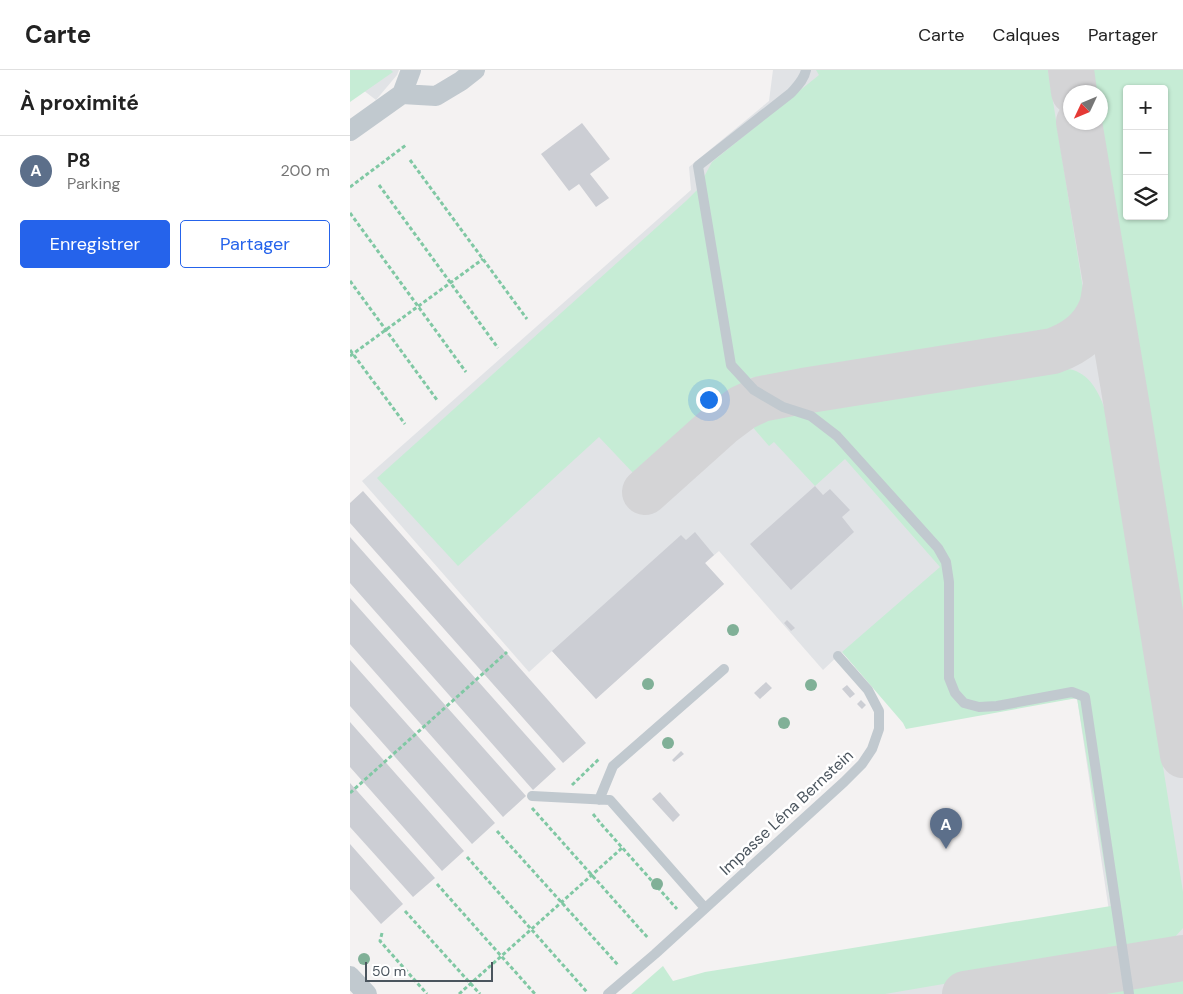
<!DOCTYPE html>
<html lang="fr">
<head>
<meta charset="utf-8">
<style>
  body { margin:0; font-family:"DM Sans",sans-serif; background:#f2f2f2; color:#222 }
  .controls { position:absolute; right:15px; top:15px; display:grid; overflow:hidden; border-radius:5px; box-shadow:0 1px 4px #0004 }
  .controls button { width:45px; height:45px; display:grid; place-items:center; padding:0; border:0; border-bottom:1px solid #e0e0e0; background:#fff; color:#222; font:25px sans-serif }
  .compass { position:absolute; left:713px; top:15px; width:45px; height:45px; border-radius:50%; background:#fff; box-shadow:0 1px 4px #0004; rotate:226deg }
  .scale { position:absolute; left:15px; bottom:12px; width:128px; box-sizing:border-box; padding-left:5px; border:2px solid #4b555e; border-top:0; font-size:14px; line-height:18px; white-space:nowrap; color:#4b555e; -webkit-text-stroke:4px #fff; paint-order:stroke }
  .you { position:absolute; left:358px; top:329px; width:18px; height:18px; margin:-12px; border:4px solid #fff; border-radius:50%; background:#1a73e8; box-shadow:0 0 0 8px #1a73e833 }
  .badge { display:grid; place-items:center; width:32px; height:32px; border-radius:50%; background:#2563eb; color:#fff; font-size:16px; font-weight:700 }
  .pin { position:absolute; translate:-50% -41px; filter:drop-shadow(0 1px 2px #0008) }
  .pin::after { content:''; position:absolute; top:26px; width:18px; height:15px; background:inherit; clip-path:polygon(0 0,100% 0,50% 100%) }
  .list { margin:0; padding:0; list-style:none }
  h2 { display:flex; justify-content:space-between; align-items:center; height:65px; margin:0; padding:0 20px; font-size:21px }
  h2 small { font-size:16px; font-weight:400; color:#767676 }
  .list li { display:grid; grid-template-columns:32px 1fr auto; gap:15px; align-items:center; box-sizing:border-box; height:70px; padding:0 20px; border-top:1px solid #e0e0e0 }
  .list b { display:block; font-size:19px; white-space:nowrap }
  .list p { margin:0; font-size:16px; white-space:nowrap; color:#767676 }
  .list em { font-size:16px; font-style:normal; color:#767676 }
  .actions { display:flex; gap:10px; padding:15px 20px }
  .actions a { flex:1; padding:11px 0; border:1px solid #2563eb; border-radius:5px; text-align:center; font-size:18px; color:#2563eb }
  .actions .main { background:#2563eb; color:#fff }
  .icon { flex:none; width:28px; height:28px; fill:none; stroke:currentColor; stroke-width:2; stroke-linecap:round; stroke-linejoin:round }
  .map { position:relative; flex:none; width:833px; height:924px; overflow:hidden }
  header { display:flex; align-items:center; gap:30px; box-sizing:border-box; height:70px; padding:0 25px; background:#fff; border-bottom:1px solid #e0e0e0 }
  header strong { font-size:24px }
  nav { display:flex; gap:28px; margin-inline-start:auto; font-size:18px }
  main { display:flex }
  aside { flex:1; background:#fff }
  .map>svg:first-child { display:block }
</style>
</head>
<body>
<header>
<strong>Carte</strong>
<nav><a>Carte</a><a>Calques</a><a>Partager</a></nav>
</header>
<main>
<aside>
<h2>À proximité<small></small></h2>
<ul class="list">
<li><span class="badge" style="background:#5c6f8a">A</span><div><b>P8</b><p>Parking</p></div><em>200 m</em></li>
</ul>
<div class="actions"><a class="main">Enregistrer</a><a>Partager</a></div>
</aside>
<div class="map">
<svg width="833" height="924" viewBox="0 0 833 924">
  <rect width="100%" height="100%" fill="#f4f2f2"/>
  <path fill="#e1e3e6" fill-rule="evenodd" d="M0,0H49L47,5L26,30L13,20Z
    M423,0H833V924H325L759,841L727,628L557,653L492,582L473,600L369,481L355,493L374,514L246,629L202,581L179,602L12,411L341,120L339,97L419,31ZM777,19H814V146H777ZM720,22H750V52H720Z"/>
  <path fill="#c6ecd5" fill-rule="evenodd" d="M0,0H41L43,2L0,32Z
    M466,0H698L734,225L721,249L715,255L697,263L400,308L367,329L284,404L249,367L108,496L27,408L336,131L347,120L362,92L469,5Z
    M741,0H833V575L750,53V22H745ZM777,19H814V146H777Z
    M698,296C706,298 719,298 726,301C744,309 751,328 757,345L833,822V858L817,876L535,924H281L313,896L323,911L355,902L761,836L727,628L556,659L553,653L492,582L590,497L495,389L465,416L424,372L419,376L400,354L486,334Z
    M823,907L833,908V924H725Z"/>
  <g fill="none" stroke-linecap="round" stroke-linejoin="round">
    <path stroke="#d4d4d6" stroke-width="46" d="M721,0L724,22
      M729,52L776,331L833,685
      M295,422L372,353L392,338L411,329L453,321L703,281C725,273 742,261 751,239C754,232 754,223 756,215
      M615,924L833,888"/>
  </g>
  <path fill="#ccced4" d="M232,53L260,89L240,104L259,128L246,137L229,114L219,121L191,84Z
    M465,416L473,425L480,419L500,440L492,447L504,462L441,520L400,474Z
    M13,421L236,673L213,693L0,453V433Z
    M345,462L364,485L355,493L374,514L246,629L202,581L331,465L336,470Z
    M0,467L206,699L183,720L0,513Z
    M0,528L176,726L153,747L0,574Z
    M437,550L445,558L441,561L434,553Z
    M0,590L145,753L122,774L0,636Z
    M416,612L422,618L410,629L404,623Z
    M497,615L505,624L500,628L492,619Z
    M511,630L516,635L512,639L507,634Z
    M0,652L114,781L92,801L0,697Z
    M331,681L334,684L324,692L322,690Z
    M0,713L85,808L63,827L0,757Z
    M310,722L330,745L323,752L302,729Z
    M0,774L53,834L31,854L0,819Z"/>
  <g fill="none" stroke-linecap="round" stroke-linejoin="round">
    <path stroke="#80c8a4" stroke-width="3" stroke-dasharray="4 2.5" stroke-linecap="butt" d="M60,90L177,249
      M29,115L148,278
      M0,117L56,75
      M0,143L116,302
      M0,211L87,330
      M0,280L55,354
      M0,286L133,189
      M222,715L249,689
      M0,723L157,582
      M182,738L298,868
      M243,744L252,755L327,839
      M147,761L268,895
      M117,787L237,922
      M87,814L185,924
      M55,841L130,924
      M32,863L30,871L77,924
      M109,924L272,778"/>
    <path stroke="#c1c9cf" stroke-width="10" d="M456,0C454,10 447,16 441,23L348,96L381,295L404,320L433,337L461,346L487,366L588,478L596,492L599,512V608L605,623L614,633L629,637L647,636L722,622L735,627L779,924
      M182,726L260,730L355,838
      M249,730L263,696L374,599
      M258,924L305,884L494,712L512,694L522,679L529,659V641L518,620L488,586"/>
    <path stroke="#c1c9cf" stroke-width="20" d="M52,24L86,26L111,11L125,0
      M0,61L52,24L61,0
      M0,906L17,924"/>
  </g>
  <g fill="#80b097">
    <circle cx="383" cy="560" r="6"/>
    <circle cx="298" cy="614" r="6"/>
    <circle cx="461" cy="615" r="6"/>
    <circle cx="434" cy="653" r="6"/>
    <circle cx="318" cy="673" r="6"/>
    <circle cx="307" cy="814" r="6"/>
    <circle cx="14" cy="889" r="6"/>
  </g>
  <g text-anchor="middle" stroke-width="5" stroke-linejoin="round" paint-order="stroke">
    <g font-size="16" fill="#4b555e" stroke="#fff">
      <text transform="translate(436 742) rotate(-43)" y="6">Impasse Léna Bernstein</text>
    </g>
  </g>
</svg>
<div class="controls">
<button>+</button>
<button>−</button>
<button><svg class="icon" aria-label="layers" viewBox="0 0 24 24"><path d="M12 4l9 5-9 5-9-5zM3 14l9 5 9-5"/></svg></button>
</div>
<svg class="compass" viewBox="-18 -18 36 36"><path d="M0-13l5 13h-10z" fill="#e53935"/><path d="M0 13l5-13h-10z" fill="#767676"/></svg>
<div class="scale">50 m</div>
<div class="you"></div>
<div class="pin badge" style="left:596px;top:779px;background:#5c6f8a">A</div>
</div>
</main>
</body>
</html>
